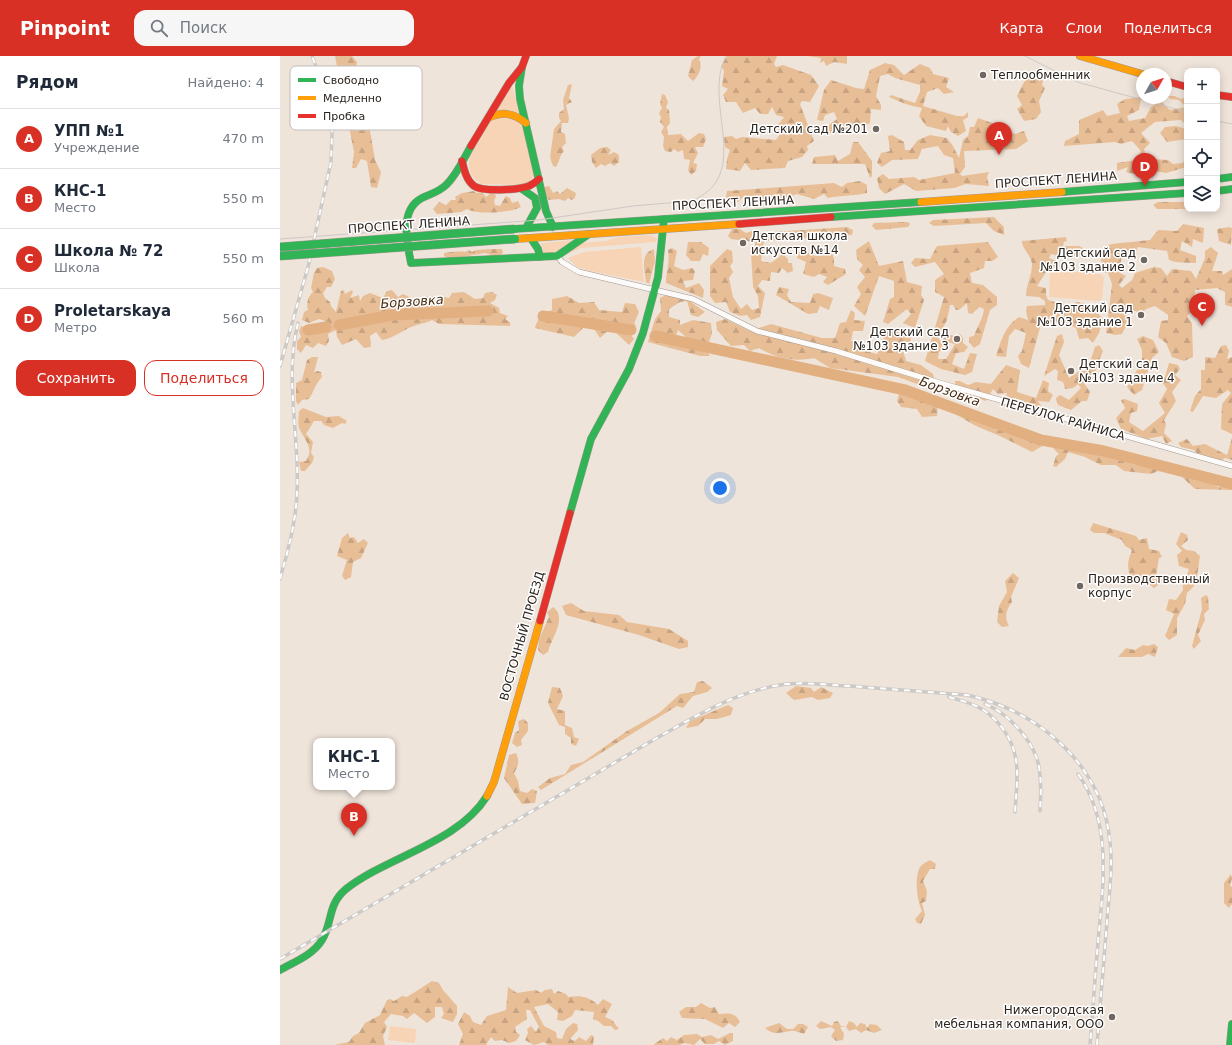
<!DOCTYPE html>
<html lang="ru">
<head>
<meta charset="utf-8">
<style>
  body { margin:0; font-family:"DejaVu Sans",sans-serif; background:#f6f6f7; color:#1f2937 }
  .controls { position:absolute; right:12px; top:12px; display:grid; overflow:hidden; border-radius:8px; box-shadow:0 2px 10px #0003 }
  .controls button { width:36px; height:36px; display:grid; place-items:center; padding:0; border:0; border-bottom:1px solid #e0e1e3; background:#fff; color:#1f2937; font:20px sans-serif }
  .compass { position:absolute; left:856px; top:12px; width:36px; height:36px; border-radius:50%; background:#fff; box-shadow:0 2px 10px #0003; rotate:51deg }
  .you { position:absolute; left:440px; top:432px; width:14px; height:14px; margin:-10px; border:3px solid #fff; border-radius:50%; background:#1a73e8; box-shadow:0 0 0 6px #1a73e833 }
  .badge { display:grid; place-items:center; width:26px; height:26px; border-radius:50%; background:#d93025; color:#fff; font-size:13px; font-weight:700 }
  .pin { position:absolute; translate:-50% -33px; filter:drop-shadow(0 1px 2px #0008) }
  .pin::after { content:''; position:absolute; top:21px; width:14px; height:12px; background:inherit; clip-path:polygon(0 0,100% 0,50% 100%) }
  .popup { position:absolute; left:33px; top:682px; width:82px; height:52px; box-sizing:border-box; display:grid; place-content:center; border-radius:8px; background:#fff; filter:drop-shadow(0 1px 3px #0005); font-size:13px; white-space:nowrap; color:#747a83 }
  .popup b { font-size:15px; color:#1f2937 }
  .popup::after { content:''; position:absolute; left:50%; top:100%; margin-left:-8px; border:8px solid transparent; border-top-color:#fff }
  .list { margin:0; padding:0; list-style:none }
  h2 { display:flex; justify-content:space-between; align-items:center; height:52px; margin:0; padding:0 16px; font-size:17px }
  h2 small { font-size:13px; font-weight:400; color:#747a83 }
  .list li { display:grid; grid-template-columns:26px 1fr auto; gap:12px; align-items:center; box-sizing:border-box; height:60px; padding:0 16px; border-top:1px solid #e0e1e3 }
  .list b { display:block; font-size:15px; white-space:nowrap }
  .list p { margin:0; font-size:13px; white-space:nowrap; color:#747a83 }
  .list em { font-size:13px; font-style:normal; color:#747a83 }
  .actions { display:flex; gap:8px; padding:12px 16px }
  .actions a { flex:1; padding:9px 0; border:1px solid #d93025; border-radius:12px; text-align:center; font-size:14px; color:#d93025 }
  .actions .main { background:#d93025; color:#fff }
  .icon { flex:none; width:22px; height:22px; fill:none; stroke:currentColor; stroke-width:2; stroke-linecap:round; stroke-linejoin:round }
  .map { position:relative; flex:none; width:952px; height:989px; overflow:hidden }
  header { display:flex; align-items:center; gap:24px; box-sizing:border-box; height:56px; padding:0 20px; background:#d93025; color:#fff }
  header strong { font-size:19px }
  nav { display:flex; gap:22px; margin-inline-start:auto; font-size:14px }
  .search { width:280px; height:36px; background:#f6f6f7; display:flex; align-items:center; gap:10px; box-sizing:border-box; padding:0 14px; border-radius:12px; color:#747a83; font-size:15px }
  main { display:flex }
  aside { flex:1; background:#fff }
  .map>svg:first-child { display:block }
</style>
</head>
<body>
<header>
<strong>Pinpoint</strong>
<div class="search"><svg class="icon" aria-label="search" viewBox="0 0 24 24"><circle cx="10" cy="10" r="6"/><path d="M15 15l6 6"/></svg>Поиск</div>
<nav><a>Карта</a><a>Слои</a><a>Поделиться</a></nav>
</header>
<main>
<aside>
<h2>Рядом<small>Найдено: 4</small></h2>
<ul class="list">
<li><span class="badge">A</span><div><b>УПП №1</b><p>Учреждение</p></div><em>470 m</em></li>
<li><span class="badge">B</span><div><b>КНС-1</b><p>Место</p></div><em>550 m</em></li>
<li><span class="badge">C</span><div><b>Школа № 72</b><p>Школа</p></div><em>550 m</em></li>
<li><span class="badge">D</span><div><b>Proletarskaya</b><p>Метро</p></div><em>560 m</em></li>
</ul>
<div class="actions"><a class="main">Сохранить</a><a>Поделиться</a></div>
</aside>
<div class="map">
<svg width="952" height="989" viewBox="0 0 952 989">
  <defs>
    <pattern id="forest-firs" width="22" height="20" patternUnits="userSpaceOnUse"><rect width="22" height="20" fill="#e8be97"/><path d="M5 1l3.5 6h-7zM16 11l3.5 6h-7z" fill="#c7a382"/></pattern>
  </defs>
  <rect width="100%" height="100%" fill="#efe4da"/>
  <path fill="#f7d4b6" d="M232,29L239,57L230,54L216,55Z
    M232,60L242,68L254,120L249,127L244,129L201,128C174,111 200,83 211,64L214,61Z
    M370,179L377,182L376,186L301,192L286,199L302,187L326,185L338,181Z
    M296,184L279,195L262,198L263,193L261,187Z
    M361,191L364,226L306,214L297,211L288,202L304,196Z
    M772,214L821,218L824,222L822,243L819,245L769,241L770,216Z
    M110,970L136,973L135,987L108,984Z"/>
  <path fill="url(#forest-firs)" d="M55,0H72L77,6L76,17L85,19L88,25L83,33L95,104L101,116L97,132L91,131L87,105L81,103L76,112H72L74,96Z
    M418,0H421L419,3C423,11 419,19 413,25L408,20L412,4Z
    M447,0H497L494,8L496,11L503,9L531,19L539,30L530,46L522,45L520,48L534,85L527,90L528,94L522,101L508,105L505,112L471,114L465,107L460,115L446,113L447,103L450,94L445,91L444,81L452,80L456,83L462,81L496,84L500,78L497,70L504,61L496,59L492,51L488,58H480L475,52L463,57L456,46H446L443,39L448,33L442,30L444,15L441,10Z
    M528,0H567V8L554,6L546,10L544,5L540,7L541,2Z
    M605,7L614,9L624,19L640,8L650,12L653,18L669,22L666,31L674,36L664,38L658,32L647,36L643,50L677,60H684L688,56V61L683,64L686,75L678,80L671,76L668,70L666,75L646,70L639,60L642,52C630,50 620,46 609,41L611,39L635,47L640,36V29L615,22L608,18L600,20L596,40L601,49V54L591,53L590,67L570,77H549L545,72L557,63L554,56L545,59L543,65L537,64L544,34L551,24L576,32L584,33L590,14Z
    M751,20L759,21L763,25L762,29L765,32L759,45L761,56L756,63L744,65L737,53L742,49L737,40L744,26Z
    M292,28L289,42L292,46L286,49L289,62L288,67H282L281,76L285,78L286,87L282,91L284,95C279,100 280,105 276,111L273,110L270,101L274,73L281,65L279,62V57L284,53L283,44L288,29Z
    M382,38L385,39L388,46L386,52L389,54L390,67L387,71L388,79L401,78L408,85L419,77L424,78L426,83L423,91H415L418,97L413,107L417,108L416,115L411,119L408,114L410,104L404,103L403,94L398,96L394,93L391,96L385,95L383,90L384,81L381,76L384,71L380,66L381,61L379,57L382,52L380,48Z
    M887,40H895L901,43L907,41V70L901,64L875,66L861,77L870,87L864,93L868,108L872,103L888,104L893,108L903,107L907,98V113L903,112L886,117L868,114L857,119L846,116L848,111L837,115V107L857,104L861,95L852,85L841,88L835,86L784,90L785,85L799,78V64L823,54L827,60L840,57L837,48L845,43L861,41L859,54L847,60L849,65L865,62L871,51L881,45L890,54L906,51L899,44L891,43Z
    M698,62L715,68L735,78L744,75L748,85L736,93L684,95L685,111L680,118L682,120L709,116L707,121L709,130L686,128L674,132L636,135L624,128L605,138L599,132L597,122L603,118L609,123L634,121L639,124L675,117L673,102L664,99L658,90L642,93L638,103L612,104L602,111L597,107L601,97L610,95L608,80L612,79L624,86L625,94H630L638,84L650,79L667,82L673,90L679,102L683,84L688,80L690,71H694Z
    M896,70L907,73V83L887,86L880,77L885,71Z
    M573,86H578L592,105V120L590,122L585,108H532L534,101L555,99L558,105L570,98Z
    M327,91L331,94L328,99L334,96L339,99V106L334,110L330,107L325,110L321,108L316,112L312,106L311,99L320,92Z
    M580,125L587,129V137C574,140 562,139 548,142L544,138L534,143L517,138L494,146L485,142L471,143L465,139L458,146L446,142L447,135L554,127L562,131L567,127Z
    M269,130L273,137L277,135L280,138L287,132L296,137L295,142L292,144L288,142L285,145L279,143L269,144L265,140L264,131Z
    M194,135L196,137L202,136L206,141L212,136L215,138L216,141L214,144L215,149L220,150L226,140L230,142L232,147L238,145L241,151C230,157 198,159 187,153L181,156L157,158L153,153L159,146L166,149L171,144H176L175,141L182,137Z
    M878,146H907V153H877L873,149Z
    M714,161L724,171V179L714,175L706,167L654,170L649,167L653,164Z
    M628,166L630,168L628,171L596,174L592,170L594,167Z
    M903,168L924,172L923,187L913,183L912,191L902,185L900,194L916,200V207C906,206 898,208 889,204L887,195L858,191L856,195H842L840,217L846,220L839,229L842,232L852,224L855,217L874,211L881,212L887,220L892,213L911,215L916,223L925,202V195L931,191L938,197L932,215H942L943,219L952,213V251L945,249V236L937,232L915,234L913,255L907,260L912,267L913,301L904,305L892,301L886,287L878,281L881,265L888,264V259L875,250L866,253L862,257L852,254L849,250L847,252L846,270L842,278L835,279L826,277L832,228L828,217L812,215L808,213L816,209L819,212L830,213L829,210L822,207L818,196L831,188L870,184L878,174L897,175Z
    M567,171L573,174L572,179L484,185L481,205L491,207L503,198L508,203V207H512L513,215L508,217L502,212L499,217L491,216L490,225L482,224L478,230L485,237L480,261L471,264L467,259L460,260L450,256L446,246L435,247L430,240V210L447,193L452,195L453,206L450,210L453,216L449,222L453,241L461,253L467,248L472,254L479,252L478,240L473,231L471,197H475V186L451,183L448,180L452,173H460L466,177L472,175L478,177Z
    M949,171L952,172L951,189L939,185L937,173Z
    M786,181L787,185L784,186L783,190H799L803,192L802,198L788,202L771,198L769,202L778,206L775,212L768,213L757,230L766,232V239L768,244L789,250L797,246L806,248L808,252H813L823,263L819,277L813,287L808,282L799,283L796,272L779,265L761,268L749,312L741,308L738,300L742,295L746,277L735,273L729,280L726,301L716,300C721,284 725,270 739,261L748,264L746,255L747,250L765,249V245L759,241L746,240C746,229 752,220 752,208C751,199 742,193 742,185Z
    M589,185L599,210L623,205L627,226L642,230L641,239L644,244L635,272L623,267L631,258L627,253L608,268L603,266L610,243L614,241V225L599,220L585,260L574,250L581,238L577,231L585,221L579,214L583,209L577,203L576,194Z
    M408,186H421L429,192L428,200L423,198L420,205H411L406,199Z
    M708,186L718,201L712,205H705L704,212L690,217L692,227L703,229L717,241V249L710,254L700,288L694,292L689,286V281L694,280C697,270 703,263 704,253L699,251L692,258L688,257L687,247L679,254H676L673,249H670L667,264L658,281L664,292L659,296L658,303H666L675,288L663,285V282L666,278L675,280L680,278L683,282V287L688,291L684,296L676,297L672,308L684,313L690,297L697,298L692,316L685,319L661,313L645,305L664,241L655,236V224L664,218L655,206L635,211L631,207L635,202L650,203L657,190Z
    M392,192L397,195L394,210L403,214L412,212L415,215L413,224L403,225L406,232L419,227L424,234L423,242L386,227C386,215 390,208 388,194Z
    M211,193H222L223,197L217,201L205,197L171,203L164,200V197C170,196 180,195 185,196L189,194L192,196L196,194Z
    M374,193L375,205L369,228L366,226C365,215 359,197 374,193Z
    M551,194L554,203V210L565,213L566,218L548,229L543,226L547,221L539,218L534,221L523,218L526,206L517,202L519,196L531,197L535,200L543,199Z
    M43,211L52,215L55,223L51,231H47L43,237L45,242L50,246L51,250L56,256L61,235L64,234L65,238L72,234L73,236L70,242L79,239L80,245L83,240L90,237L103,242L107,235L112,234L118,241L123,238L136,244C145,239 160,239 169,242L172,237L184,236L195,243L203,242L205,237L212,236L217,239L215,244L210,247L219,252L220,257L228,260L225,263L230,266V270L159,268L152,264C147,267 143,267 137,269C125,272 115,282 102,284L96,276L90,280L91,291L84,292L76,283L62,289L57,281L56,274L48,278L49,285L46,290L38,287L33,292L26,289L21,297L17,293V285L21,281L19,275L21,270L31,272L36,277L40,274H43L45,265L39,263L29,267L22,264L24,256L28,254C26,247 28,240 33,236L31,232L34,217L37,212Z
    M499,231L509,233L507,239L511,246L530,247L533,238L538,237L553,242L549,254L540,250L537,257L528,258L496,239Z
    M386,239L407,243L425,256L418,261L411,259L407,245L400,246L389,253V261L400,264V269L413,264L431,267L432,278L428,288L408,283L398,274L393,288L428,297L430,300H420L368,286L375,263L381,255L380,242Z
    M287,240L299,247L314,246L319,254L342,256L345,247L355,248L359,256L354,267L356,270L351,279L354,283L349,289L331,272L320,282L314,273L305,270L294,281L255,272C258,261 262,257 272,254V243Z
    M571,254L575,257L574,264L585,265L583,275H573L571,285H578L582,294L597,298L604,285L602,276L613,272L621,278H630L631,286L623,294L626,305L641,309L653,318L656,329L645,331L618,321L550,312L534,302C515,306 496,303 479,292L470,295L464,289L451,290L437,274L436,266L445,263L470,275L491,268L542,282H555L560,267L566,266Z
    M782,278L784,286L779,299L789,322L799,315H807L815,291L819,289L823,295L816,314L804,327L810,336L807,345H802L791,354L778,349L776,342L780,339L789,344L801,332L798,328L793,332L785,333L783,326L777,324L778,315L775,313L764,320L777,280Z
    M863,280L873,284L879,296L872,302L862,334L854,339L847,331C853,324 854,315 862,309V294L857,283Z
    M946,289L949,295L947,303L952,301V378L941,373L942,348L951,337L948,334L936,342L923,340L913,356L910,355L915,340L921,333V314H925V301L935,302L941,290Z
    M32,301H38L34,317L37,315L41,316L42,321C35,328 34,336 29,343L22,344L18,349L16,345V327L22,324L27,304Z
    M889,307L898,309L900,313L895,319L901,324L892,336L896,345L884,364L886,368L884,377L892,385L886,388L882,380L867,383L841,373L836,362L845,352L841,344L845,343L858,348L857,355L851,357L849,366L863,375L885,357L879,347L887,333L883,327Z
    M726,309L740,314L737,336L756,342L763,324L769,327L768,335L773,339L769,346L758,345L762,351L761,361L746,357L744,345L734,342L730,352L724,350L727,337L718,338L713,333L706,345L675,335V325H680L688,329L696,326L711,328Z
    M619,338L646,344L660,341L672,349L678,357L690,356L702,366H708L716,374L729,375L749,383H757L764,389L752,396L720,380L696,370L658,348L657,360L642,361L637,353L621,351L617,345Z
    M23,352L46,361L59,360L67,365L65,368L62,367L53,372L44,369L41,365H34L26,378L33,386L31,397L34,401L32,407L25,415H21L19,406L26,405C34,392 26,386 20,374C17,369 19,361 19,355Z
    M952,382V404L945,402L937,408L922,403L914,394L901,391L898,387L907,383L913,390L925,388L947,399Z
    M776,388L833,400L839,404H847L851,408L908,414L913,423L934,428L938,431L952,427V434L915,433L902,421L878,415L871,418L844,415L836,409H821L805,401L788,396L785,403L776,411L773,410L776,400L779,398L773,392Z
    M813,467L856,480L859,484L867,482L869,493L879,495L882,501L879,502L876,520L880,522L881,527L874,532L868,527L851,523C847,511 847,506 852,494L845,490L842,484L824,477H814L810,474Z
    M901,476L907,479L908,484L901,490L906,494L914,495L920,500L917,521L914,530L907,537L905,548L897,562V579L889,584L885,580L894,558L886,554L889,543L896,544L903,534L902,523L907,519L909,513L899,510L897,499L902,495L896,488Z
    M68,477L70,482L74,481L78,487L84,483L88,487L81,502L73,506L71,521L65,524L62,520L67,504L57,500L62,482Z
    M733,517L739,522L731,541L732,546C726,554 724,561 729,570L722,571L717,566L719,550L727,536L725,525Z
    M926,539L928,541L929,553L924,558L925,564L918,579L921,585L914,593L912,590L922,553L921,542Z
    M291,547L304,555L339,559L347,566L389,573L408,585V591L399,593L359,579L286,559L282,550Z
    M273,551C288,562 271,583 268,596L263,599L258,594L259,583L269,561L267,556Z
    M874,588L878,591L875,601L868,598L862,601H838L846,592L855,594L863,589L868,590Z
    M423,625L432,632L427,636L413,640L403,652L397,650L261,734L258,731L270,722L285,718L291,709L303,706L347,675L379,657L400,638L414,636L417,626Z
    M516,630L531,632L534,636L541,631L553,637L550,642L538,644L532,641L514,644L506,637Z
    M272,631L280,632L283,640L277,653L285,655V669L292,672L294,681L299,683L296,690L291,688V682L285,678V671L279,669L268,647Z
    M448,649L453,652L451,659L437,663H425L418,670L406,672L410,665Z
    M244,663L248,667V675L241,684L242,689L237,691L232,687L235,677L239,674L238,665Z
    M236,697C240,705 238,711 234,717L238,725L240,735L247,737L252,733L257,735L255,747L242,748L224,722L229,699Z
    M650,804L656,808L655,813H650L643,825L647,835L646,845L642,847L645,859L641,868L637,867L635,863L642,855C637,845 634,822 640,811C642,808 647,806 650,804Z
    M951,818L952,822L950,830L952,831V848L949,852L944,847V827Z
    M152,925L159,927L163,934L177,950V958L173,966L161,962L164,958L162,951H155V961L147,967L134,957L127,963L123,960L111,958L104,966L107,971L103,980L105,989H54L69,986L73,980L79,977L85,967L100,959L107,944L110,943L114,945L122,940L127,941Z
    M228,931L237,937L256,934L261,937L265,934L272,933L274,938L278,935L286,938L288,941C299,939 309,940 318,949L323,943L332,948L325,961L332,964L339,973L335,974L331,970H324L318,965L313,963L314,956L295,954L292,960L283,965L277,964L278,956L268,948L254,951L264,970L276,976L277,982L282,983L286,973L293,967L297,968L298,974L290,983L295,985L299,981L306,985L311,979L314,980L313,989H268L264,986L254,989L245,984L248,977L247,973L251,970L256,976L259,971L250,954H246L247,963L235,971L236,976L240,979L236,985L229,987L222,984L215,985L211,981L206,989H179L183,978L178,968L184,956L190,960L193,966L201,969L207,960L226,954Z
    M421,947L430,952L435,951L439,958C449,957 455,956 460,966L455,971L449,967L443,972L425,963L402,962L399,956L406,951H416Z
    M541,965L552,970L554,966L558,965L561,970L566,971L569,965L574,967L577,971L580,967L585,968L587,972L590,968L597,969L602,974L594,977L586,974L581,977L576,973L569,975L566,971H560L564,978L563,984L556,985L551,980L555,974L551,971L540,973L536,970Z
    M499,967L507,973H513L518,968H523L528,971L524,978C520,977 515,974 511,975C501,976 493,980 485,972Z
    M450,977H453V985L445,989L439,985L434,988H425L420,983L414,989L404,987L400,989H373L383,982L387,985L391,981L397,984L404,979L417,978L422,981L431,979L438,983Z"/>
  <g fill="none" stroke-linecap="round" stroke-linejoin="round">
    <path stroke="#e2af81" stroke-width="11" d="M263,260L351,274
      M59,269L113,259L208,255
      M28,274L46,271
      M375,280L625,334L761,384L824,395L952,428"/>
    <g stroke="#a09891" stroke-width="6">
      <path id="street" d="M277,200L282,206L299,216L413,243L477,275L556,295L660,327L952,410"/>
    </g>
    <g stroke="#a09891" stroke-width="8">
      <path id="fast" d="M242,11L239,30L240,43L266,155L273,171
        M191,90C184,102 177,119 166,129C159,136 150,138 142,142C119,154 127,186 131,207L277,200L309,178
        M937,123L952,121
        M242,133L255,142L257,152L246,172
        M937,135L952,133
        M782,136L907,126
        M551,161L907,137
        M234,173L641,146
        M252,184L258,193L260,201
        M290,457L311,383L349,313L363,277L378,221L384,163
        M0,914C14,906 33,899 42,884C53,866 47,849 66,833C108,800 178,787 207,740
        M950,989L952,968"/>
    </g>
    <g stroke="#a09891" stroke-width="8">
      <path id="slow" d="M800,0L862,18
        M208,62C223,55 234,57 246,67
        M641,146L782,136
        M235,183L459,168
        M207,740L214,726L260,565"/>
    </g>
    <g stroke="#a09891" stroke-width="8">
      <path id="jam" d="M886,25L907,31
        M937,39L952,41
        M191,90L229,27L242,11L246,0
        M182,105C184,113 186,124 194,130C203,136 238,134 249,130C253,128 256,126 259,123
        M459,168L551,161
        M260,565L290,457"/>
    </g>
    <use href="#street" stroke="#fdfbf9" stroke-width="5"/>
    <use href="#fast" stroke="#30b455" stroke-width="7"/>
    <use href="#slow" stroke="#ff9f0a" stroke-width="7"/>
    <use href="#jam" stroke="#e5322d" stroke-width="7"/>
    <path stroke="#ccc9c6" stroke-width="1" d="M745,0L797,26L907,56
      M937,65L952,68
      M0,183L259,164L353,150L411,145C475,120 421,46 446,0"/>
    <g stroke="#ccc9c6" stroke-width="3.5">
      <path id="rail" d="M0,310L28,211L51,106L52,78L49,45L32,0
        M0,523C8,495 16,465 17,437C20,381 4,322 18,267
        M669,641C678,644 689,646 698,651C706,655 714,662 719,668C743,696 737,722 735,756
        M705,648C727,657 749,680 757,703C762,719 761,739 760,755
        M798,718C833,767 823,830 818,886C815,920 813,955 810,989
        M0,903L375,683C416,660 458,634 506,628C526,626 549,629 569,630C609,633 648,636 687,639C759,655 823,709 830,786C833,812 829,839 827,865C824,906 820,948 817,989"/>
    </g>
    <use href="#rail" stroke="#fff" stroke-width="2" stroke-dasharray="6" stroke-linecap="butt"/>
    <g stroke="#a09891" stroke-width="9" stroke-linecap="butt">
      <path id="fast-bridge" d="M0,191L234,173
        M0,200L235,183"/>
    </g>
    <use href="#fast-bridge" stroke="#30b455" stroke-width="8"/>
  </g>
  <g fill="#706760" stroke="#fff" stroke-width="1.5">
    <circle cx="703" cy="19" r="4"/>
    <circle cx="596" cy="73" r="4"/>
    <circle cx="463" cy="187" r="4"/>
    <circle cx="864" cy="204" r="4"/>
    <circle cx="861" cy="259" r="4"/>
    <circle cx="677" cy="283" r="4"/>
    <circle cx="791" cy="315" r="4"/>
    <circle cx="800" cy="530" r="4"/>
    <circle cx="832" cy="961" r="4"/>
  </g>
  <g text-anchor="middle" stroke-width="3" stroke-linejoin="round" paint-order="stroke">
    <g font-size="12" fill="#2c241e" stroke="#fff" text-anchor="end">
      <text x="711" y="23" text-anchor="start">Теплообменник</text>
      <text x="588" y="77">Детский сад №201</text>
      <text x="471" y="184" text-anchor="start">Детская школа<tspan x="471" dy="14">искусств №14</tspan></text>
      <text x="856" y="201">Детский сад<tspan x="856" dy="14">№103 здание 2</tspan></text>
      <text x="853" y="256">Детский сад<tspan x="853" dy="14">№103 здание 1</tspan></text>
      <text x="669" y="280">Детский сад<tspan x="669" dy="14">№103 здание 3</tspan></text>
      <text x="799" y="312" text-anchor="start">Детский сад<tspan x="799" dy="14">№103 здание 4</tspan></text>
      <text x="808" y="527" text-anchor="start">Производственный<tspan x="808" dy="14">корпус</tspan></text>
      <text x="824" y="958">Нижегородская<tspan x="824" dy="14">мебельная компания, ООО</tspan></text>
    </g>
    <g font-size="12" fill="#2c241e" stroke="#fff">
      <text transform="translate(776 124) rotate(-4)" y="4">ПРОСПЕКТ ЛЕНИНА</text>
      <text transform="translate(453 147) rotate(-3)" y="4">ПРОСПЕКТ ЛЕНИНА</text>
      <text transform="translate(129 169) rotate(-4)" y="4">ПРОСПЕКТ ЛЕНИНА</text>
      <text transform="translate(783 363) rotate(16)" y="4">ПЕРЕУЛОК РАЙНИСА</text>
      <text transform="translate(242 580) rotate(-74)" y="4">ВОСТОЧНЫЙ ПРОЕЗД</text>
    </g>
    <g font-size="13" font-style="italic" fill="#492d13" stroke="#fff">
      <text transform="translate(132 245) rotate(-4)" y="5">Борзовка</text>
      <text transform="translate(670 335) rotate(20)" y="5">Борзовка</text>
    </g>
  </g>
  <rect x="10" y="10" width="132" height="64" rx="6" fill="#fff" stroke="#c0bdbc" stroke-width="1"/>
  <rect x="18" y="22" width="18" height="4" fill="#30b455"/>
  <rect x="18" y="40" width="18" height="4" fill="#ff9f0a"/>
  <rect x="18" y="58" width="18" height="4" fill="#e5322d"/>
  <g font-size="11" fill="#2c241e">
    <text x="43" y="28">Свободно</text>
    <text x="43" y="46">Медленно</text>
    <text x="43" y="64">Пробка</text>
  </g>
</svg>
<div class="controls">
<button>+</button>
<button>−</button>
<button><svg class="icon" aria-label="locate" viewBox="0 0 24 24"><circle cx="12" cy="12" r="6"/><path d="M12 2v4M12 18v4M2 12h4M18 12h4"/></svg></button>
<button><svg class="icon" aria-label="layers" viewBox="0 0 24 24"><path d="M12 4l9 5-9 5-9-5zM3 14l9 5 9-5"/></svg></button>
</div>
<svg class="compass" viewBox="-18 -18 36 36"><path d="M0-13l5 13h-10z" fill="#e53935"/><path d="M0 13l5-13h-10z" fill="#747a83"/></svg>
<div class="you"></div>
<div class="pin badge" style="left:719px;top:99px">A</div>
<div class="pin badge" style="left:74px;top:780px">B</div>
<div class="popup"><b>КНС-1</b>Место</div>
<div class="pin badge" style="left:922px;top:270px">C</div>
<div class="pin badge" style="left:865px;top:130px">D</div>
</div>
</main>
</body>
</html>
